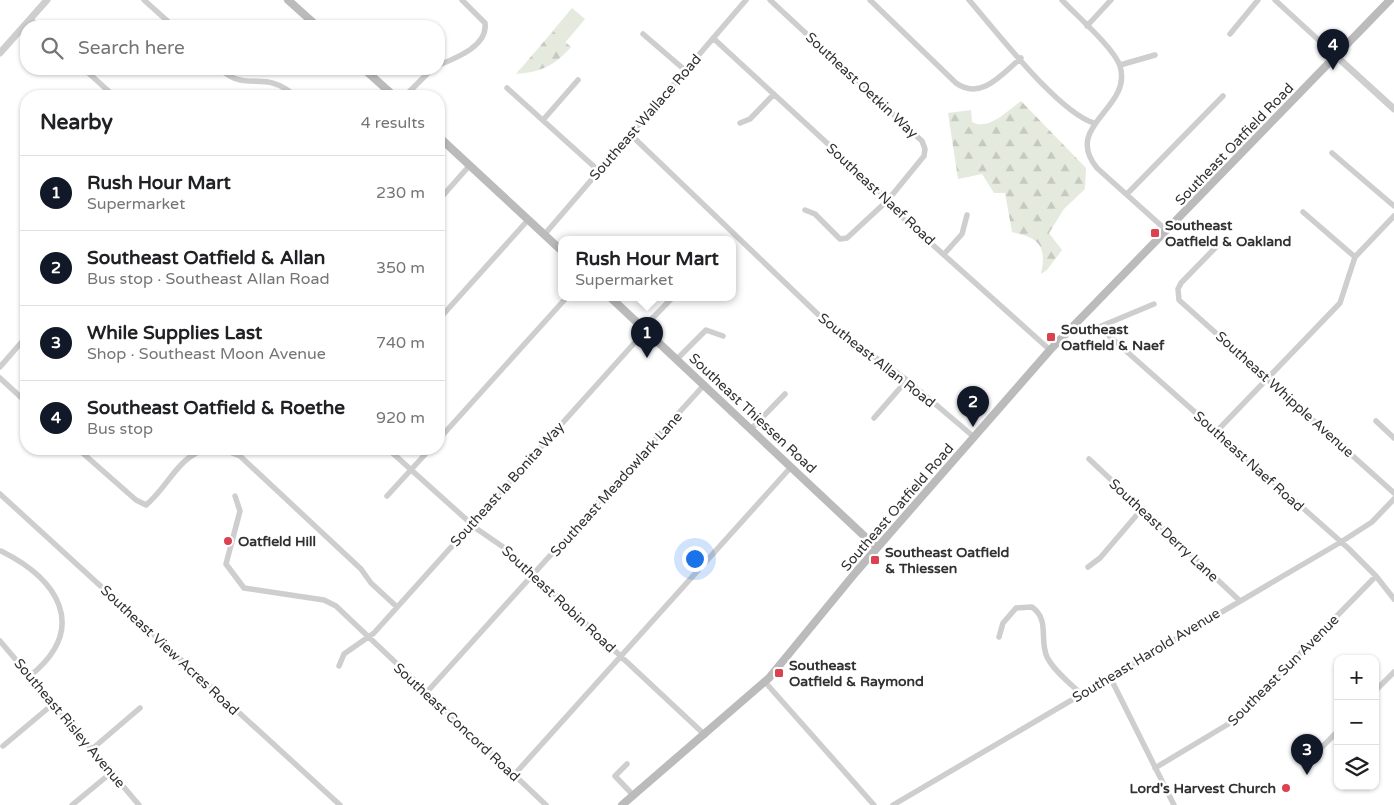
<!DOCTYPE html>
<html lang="en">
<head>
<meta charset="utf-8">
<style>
  body { margin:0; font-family:"Varela Round",sans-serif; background:#f6f6f6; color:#202124 }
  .controls { position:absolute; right:15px; bottom:15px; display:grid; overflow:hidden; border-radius:10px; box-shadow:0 1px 4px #0004 }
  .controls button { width:45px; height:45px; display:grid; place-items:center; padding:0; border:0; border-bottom:1px solid #e0e0e0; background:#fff; color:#202124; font:25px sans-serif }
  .you { position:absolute; left:694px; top:558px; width:18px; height:18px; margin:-12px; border:4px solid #fff; border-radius:50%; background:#1a73e8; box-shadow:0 0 0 8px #1a73e833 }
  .badge { display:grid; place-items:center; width:32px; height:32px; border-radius:50%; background:#111827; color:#fff; font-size:16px; font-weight:700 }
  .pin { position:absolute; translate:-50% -41px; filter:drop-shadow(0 1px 2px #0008) }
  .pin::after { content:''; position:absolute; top:26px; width:18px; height:15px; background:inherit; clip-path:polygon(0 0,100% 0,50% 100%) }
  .popup { position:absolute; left:558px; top:236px; width:178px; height:65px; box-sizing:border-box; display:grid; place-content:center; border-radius:10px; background:#fff; filter:drop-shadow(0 1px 4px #0005); font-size:16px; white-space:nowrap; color:#757577 }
  .popup b { font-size:19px; color:#202124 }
  .popup::after { content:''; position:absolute; left:50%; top:100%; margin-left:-10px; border:10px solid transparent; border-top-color:#fff }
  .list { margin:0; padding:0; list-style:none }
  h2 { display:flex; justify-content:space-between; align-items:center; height:65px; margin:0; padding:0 20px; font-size:21px }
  h2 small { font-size:16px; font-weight:400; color:#757577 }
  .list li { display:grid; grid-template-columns:32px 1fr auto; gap:15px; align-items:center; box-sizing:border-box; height:75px; padding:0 20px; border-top:1px solid #e0e0e0 }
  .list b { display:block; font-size:19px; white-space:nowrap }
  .list p { margin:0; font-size:16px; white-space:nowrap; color:#757577 }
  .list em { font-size:16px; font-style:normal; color:#757577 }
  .icon { flex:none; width:28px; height:28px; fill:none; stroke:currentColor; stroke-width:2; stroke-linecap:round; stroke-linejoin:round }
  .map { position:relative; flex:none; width:1394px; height:805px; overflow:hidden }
  .search { position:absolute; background:#fff; box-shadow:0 1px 4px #0004; left:20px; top:20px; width:425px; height:55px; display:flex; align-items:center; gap:12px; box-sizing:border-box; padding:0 18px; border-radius:20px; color:#757577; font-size:19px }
  .panel { position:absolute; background:#fff; box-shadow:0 1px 4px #0004; left:20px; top:90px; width:425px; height:365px; border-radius:20px }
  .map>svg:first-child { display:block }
</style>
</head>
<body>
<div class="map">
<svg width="1394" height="805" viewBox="0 0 1394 805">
  <defs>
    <pattern id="forest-firs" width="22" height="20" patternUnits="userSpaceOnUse" patternTransform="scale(1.25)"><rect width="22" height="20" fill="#e5eade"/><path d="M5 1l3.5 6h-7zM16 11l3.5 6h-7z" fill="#c5c9bf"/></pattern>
  </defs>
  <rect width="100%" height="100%" fill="#fff"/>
  <path fill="#e5eade" d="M572,8L585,19L564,44L551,33Z"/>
  <path fill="url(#forest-firs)" d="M553,31L571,47C555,65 542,72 516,74Z
    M1021,101L1086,168L1085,189L1064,209L1049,233L1062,250L1047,270L1041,274C1047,245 1039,238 1012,232L1005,193H994L982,174L958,179L948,113L971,110L972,122C989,131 1007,111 1021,101Z"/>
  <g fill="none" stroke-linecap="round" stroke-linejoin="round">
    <path stroke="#cecece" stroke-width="5.5" d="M144,0L173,26
      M770,0L922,141L925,149L924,156L888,200L847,238L840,239L815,214L805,210
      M870,0L956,83C981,101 1002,74 1021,58
      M969,0C996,31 1058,112 1094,123
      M1062,0C1077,16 1114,48 1120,66C1133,109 1062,125 1097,168L1166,230
      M1275,0L1336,56
      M30,19L37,26
      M1087,26L1111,0
      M643,34L686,71
      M1230,34L1258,0
      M713,38L878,190L905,220L1050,350
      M439,65C456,58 488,46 485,23L462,0
      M1120,65L1155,55
      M84,69L114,96
      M220,69C248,94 264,68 295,96
      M507,88L599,171
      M405,96L432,69
      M543,120L578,80
      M740,123L750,119L774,94
      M631,135L826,322L907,380L974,437
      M1332,153L1394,206
      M1127,194L1223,96
      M439,200L470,165
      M1303,212L1355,257
      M544,235L746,0
      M1217,246L1181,283L1178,289L1179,300L1394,493
      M945,253L962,234L967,215
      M1154,304L1099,327L1348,548L1376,576L1394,599
      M439,319L528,220
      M643,328L673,297
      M677,359L706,330L723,336
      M0,367L26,337
      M0,378L26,402
      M874,418L907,380
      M1376,421L1394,438
      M751,429L785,394
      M1216,432L1340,303L1355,257L1394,216
      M439,439L567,297
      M78,449L136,500L146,505C168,487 178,456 207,449
      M222,449L240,456L361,569L371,583L397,607
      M388,449L477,529L506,549L705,735
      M1089,459L1239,600
      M0,494L340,805
      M235,496L240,511L226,564L244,588L324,600L336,606L546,805
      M387,496L430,449
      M1,551C59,580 89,628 30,676
      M1088,567L1100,558L1141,510
      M999,637L1003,623L1016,608L1032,607C1050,620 1039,639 1047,657C1054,671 1070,683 1081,694
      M0,641L139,805
      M339,666L344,654L374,633L646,330
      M1110,677L1174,805
      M765,682L874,805
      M1375,691L1394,672
      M426,693L704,385
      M3,746L53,704
      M92,749L140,708
      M1317,752L1338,731
      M627,764L615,776L633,795
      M1155,768L1235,720L1376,576
      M514,775L791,467
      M72,805L112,772
      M893,805L1341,542L1372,522L1394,499"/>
    <path stroke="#cecece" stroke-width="7" d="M0,53L47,0
      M1336,56L1394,109"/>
    <path stroke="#bbb" stroke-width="8" d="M288,0L317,26
      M364,69L394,96
      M439,137L562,251
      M610,297L877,548
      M622,805L769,678L856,572L1050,350L1390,0"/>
  </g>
  <g fill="#db414f" stroke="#fff" stroke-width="2">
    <rect x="1150" y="228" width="10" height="10" rx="2.5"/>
    <rect x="1046" y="332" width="10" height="10" rx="2.5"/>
    <circle cx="228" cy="541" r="5"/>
    <rect x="870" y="555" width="10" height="10" rx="2.5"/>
    <rect x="774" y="668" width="10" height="10" rx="2.5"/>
    <circle cx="1286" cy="788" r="5"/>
  </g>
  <g text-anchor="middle" stroke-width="5" stroke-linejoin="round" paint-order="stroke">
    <g font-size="14" fill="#313131" stroke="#fff">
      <text transform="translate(862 85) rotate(43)" y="5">Southeast Oetkin Way</text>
      <text transform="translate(645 117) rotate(-49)" y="5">Southeast Wallace Road</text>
      <text transform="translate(1234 144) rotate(-46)" y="5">Southeast Oatfield Road</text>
      <text transform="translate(881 194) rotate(43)" y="5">Southeast Naef Road</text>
      <text transform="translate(877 360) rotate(38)" y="5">Southeast Allan Road</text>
      <text transform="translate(1285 394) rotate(42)" y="5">Southeast Whipple Avenue</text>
      <text transform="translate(753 413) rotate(43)" y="5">Southeast Thiessen Road</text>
      <text transform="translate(1249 461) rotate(42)" y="5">Southeast Naef Road</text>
      <text transform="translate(507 484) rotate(-48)" y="5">Southeast la Bonita Way</text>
      <text transform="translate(616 484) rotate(-48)" y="5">Southeast Meadowlark Lane</text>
      <text transform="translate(897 507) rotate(-49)" y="5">Southeast Oatfield Road</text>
      <text transform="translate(1164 530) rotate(43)" y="5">Southeast Derry Lane</text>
      <text transform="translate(559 599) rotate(43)" y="5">Southeast Robin Road</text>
      <text transform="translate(170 650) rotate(43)" y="5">Southeast View Acres Road</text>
      <text transform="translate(1146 655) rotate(-31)" y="5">Southeast Harold Avenue</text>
      <text transform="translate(1283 670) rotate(-45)" y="5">Southeast Sun Avenue</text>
      <text transform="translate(457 722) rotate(43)" y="5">Southeast Concord Road</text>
      <text transform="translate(70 723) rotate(50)" y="5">Southeast Risley Avenue</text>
    </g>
    <g font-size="14" font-weight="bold" fill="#313131" stroke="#fff" text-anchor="start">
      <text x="1165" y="230">Southeast<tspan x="1165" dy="16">Oatfield &amp; Oakland</tspan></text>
      <text x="1061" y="334">Southeast<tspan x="1061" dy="16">Oatfield &amp; Naef</tspan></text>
      <text x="238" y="546">Oatfield Hill</text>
      <text x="885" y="557">Southeast Oatfield<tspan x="885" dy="16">&amp; Thiessen</tspan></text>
      <text x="789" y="670">Southeast<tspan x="789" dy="16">Oatfield &amp; Raymond</tspan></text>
      <text x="1276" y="793" text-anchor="end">Lord's Harvest Church</text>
    </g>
  </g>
</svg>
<div class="controls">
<button>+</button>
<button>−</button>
<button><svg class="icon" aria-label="layers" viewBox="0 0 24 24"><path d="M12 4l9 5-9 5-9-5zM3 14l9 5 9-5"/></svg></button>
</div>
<div class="you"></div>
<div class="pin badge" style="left:647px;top:358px">1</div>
<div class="popup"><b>Rush Hour Mart</b>Supermarket</div>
<div class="pin badge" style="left:973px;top:427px">2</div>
<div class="pin badge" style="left:1307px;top:775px">3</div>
<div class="pin badge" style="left:1333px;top:70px">4</div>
<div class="search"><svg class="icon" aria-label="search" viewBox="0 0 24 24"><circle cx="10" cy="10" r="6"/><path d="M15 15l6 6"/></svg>Search here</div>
<section class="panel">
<h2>Nearby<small>4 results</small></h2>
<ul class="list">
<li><span class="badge">1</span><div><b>Rush Hour Mart</b><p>Supermarket</p></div><em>230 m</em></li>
<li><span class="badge">2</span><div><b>Southeast Oatfield &amp; Allan</b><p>Bus stop · Southeast Allan Road</p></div><em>350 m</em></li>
<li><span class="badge">3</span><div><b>While Supplies Last</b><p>Shop · Southeast Moon Avenue</p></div><em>740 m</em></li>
<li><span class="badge">4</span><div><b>Southeast Oatfield &amp; Roethe</b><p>Bus stop</p></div><em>920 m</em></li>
</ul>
</section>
</div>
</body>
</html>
